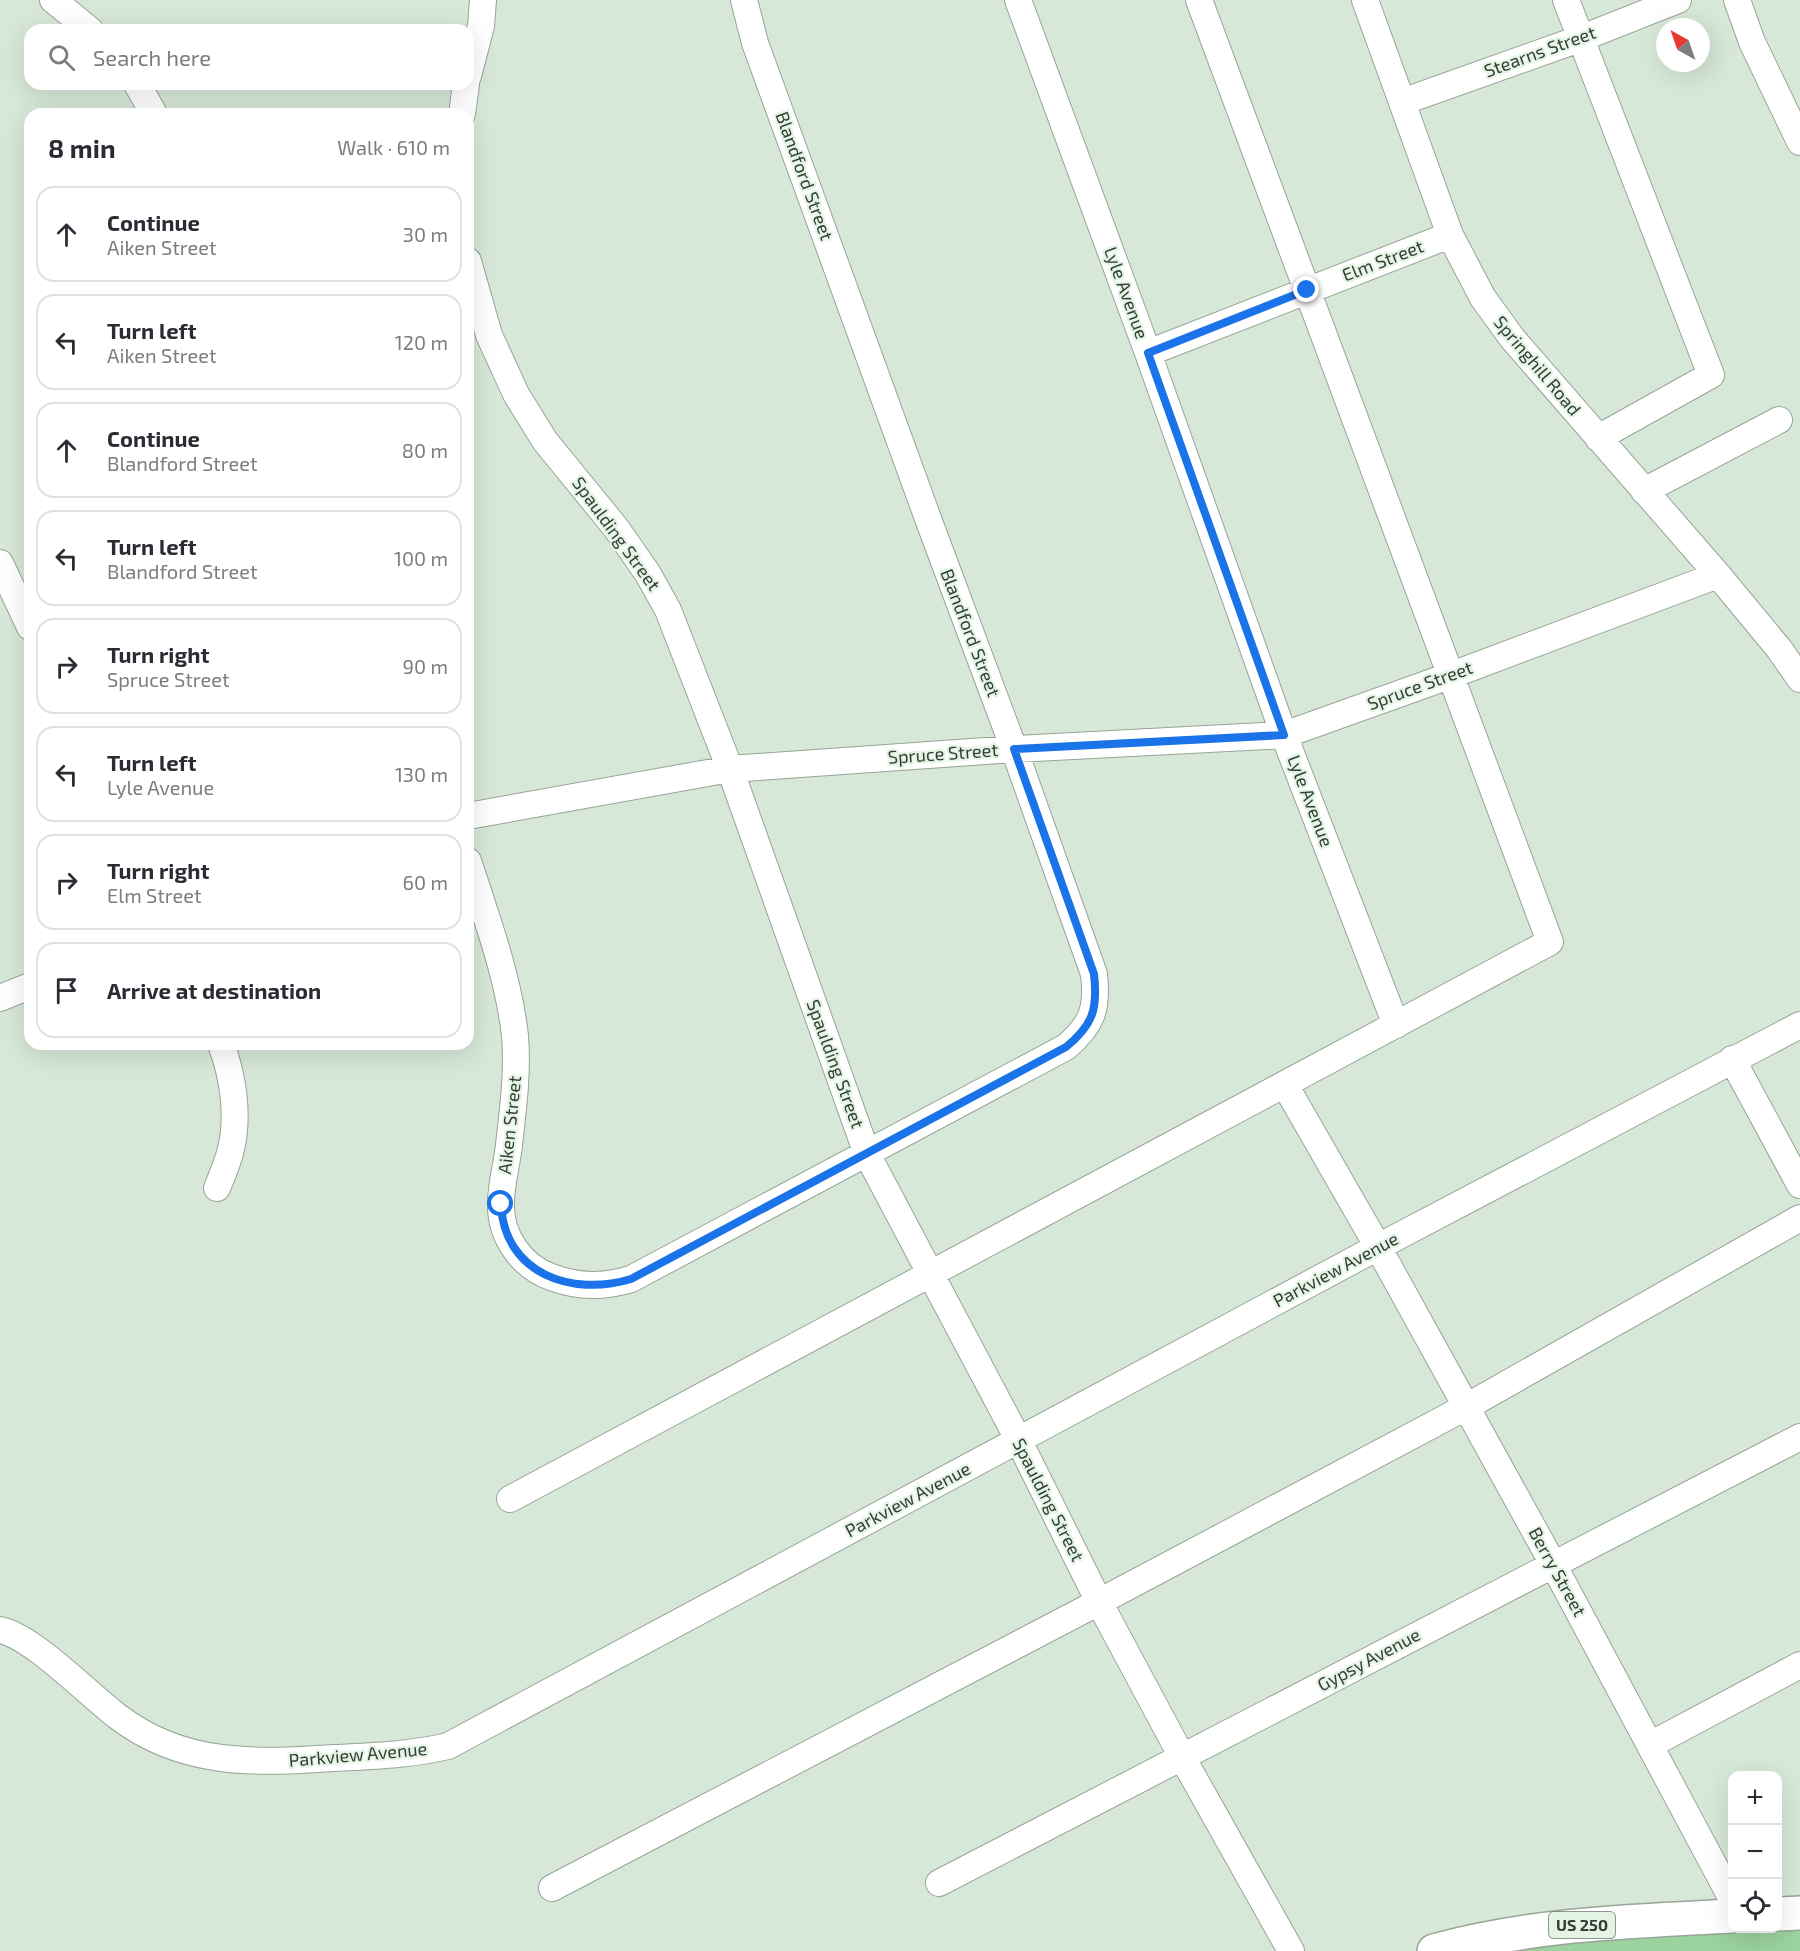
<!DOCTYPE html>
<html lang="en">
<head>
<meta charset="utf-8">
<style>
  body { margin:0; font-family:"Exo 2",sans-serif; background:#f2f2f3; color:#2b2b33 }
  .controls { position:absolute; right:18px; bottom:18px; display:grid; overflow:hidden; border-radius:12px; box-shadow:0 6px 24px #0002 }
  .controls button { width:54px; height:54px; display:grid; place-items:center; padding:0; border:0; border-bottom:2px solid #e1e1e2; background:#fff; color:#2b2b33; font:30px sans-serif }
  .compass { position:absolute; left:1656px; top:18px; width:54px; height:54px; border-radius:50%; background:#fff; box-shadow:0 6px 24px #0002; rotate:320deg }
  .stop { position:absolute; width:18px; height:18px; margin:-14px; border:4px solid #1a73e8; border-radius:50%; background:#fff }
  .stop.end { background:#1a73e8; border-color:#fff; box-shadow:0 2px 6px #0008 }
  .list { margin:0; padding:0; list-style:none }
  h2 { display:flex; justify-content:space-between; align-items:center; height:78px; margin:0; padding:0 24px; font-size:26px }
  h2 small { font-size:20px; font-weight:400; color:#7c7c81 }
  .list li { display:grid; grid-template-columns:39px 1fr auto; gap:18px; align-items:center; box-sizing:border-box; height:96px; margin:0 12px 12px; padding:0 12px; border:2px solid #e1e1e2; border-radius:18px }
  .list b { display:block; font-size:22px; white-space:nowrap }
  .list p { margin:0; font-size:20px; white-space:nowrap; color:#7c7c81 }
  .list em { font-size:20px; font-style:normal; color:#7c7c81 }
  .icon { flex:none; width:33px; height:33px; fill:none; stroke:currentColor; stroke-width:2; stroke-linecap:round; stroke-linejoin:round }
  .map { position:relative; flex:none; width:1800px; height:1951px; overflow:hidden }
  .search { position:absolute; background:#fff; box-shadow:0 6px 24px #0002; left:24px; top:24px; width:450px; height:66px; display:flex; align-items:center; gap:15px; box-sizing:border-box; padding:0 21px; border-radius:18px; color:#7c7c81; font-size:22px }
  .panel { position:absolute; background:#fff; box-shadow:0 6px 24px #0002; left:24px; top:108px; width:450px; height:942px; border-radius:18px }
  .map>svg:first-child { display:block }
</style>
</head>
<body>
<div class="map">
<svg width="1800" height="1951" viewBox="0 0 1800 1951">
  <rect width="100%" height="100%" fill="#d7e8d8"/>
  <path fill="#9bd29e" d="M1800,1928V1951H1508L1614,1936Z"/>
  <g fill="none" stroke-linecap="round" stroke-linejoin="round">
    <g stroke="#96a596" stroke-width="28">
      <path id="minor" d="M53,0L90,30
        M1018,0L1148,353L1284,735L1396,1025
        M1365,0L1450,235L1483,298L1512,338L1718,575L1780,650L1800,679
        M1566,0L1711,375L1598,438
        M1737,0L1752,42L1800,142
        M468,76L481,26L483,0
        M137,84L154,114
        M1402,102L1582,38L1678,0
        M462,114L466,84
        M468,261L489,335L516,394L545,441L616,528L648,574L668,610L730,769L867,1154L1019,1441L1099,1602L1182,1757L1291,1951
        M1148,353L1450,235
        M1644,491L1779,420
        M0,563L30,627
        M468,816L730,769L1014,749L1284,735L1449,676L1718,575
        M468,861C486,916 509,979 515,1036C518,1073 513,1109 509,1145C507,1164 501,1184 501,1203C500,1236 521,1266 551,1277C577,1287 605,1287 631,1279L1066,1047C1092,1025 1098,1009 1094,974L1014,749L930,524L755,43L744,0
        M0,998L30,986
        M1732,1059L1800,1185
        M1285,1085L1378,1247L1553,1564L1732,1899
        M217,1188C222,1176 228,1162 231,1149C239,1115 233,1076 221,1044
        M510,1499L1550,942L1199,0
        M0,1630C32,1636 88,1694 117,1716C183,1767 256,1763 335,1758C373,1756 410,1755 448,1746L1378,1247L1800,1025
        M1650,1745L1800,1665
        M939,1883L1800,1437
        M552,1888L1099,1602L1466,1407L1800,1218"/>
    </g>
    <g stroke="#96a596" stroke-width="36">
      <path id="major" d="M1778,1914L1800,1913
        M1434,1951C1531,1924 1632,1921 1732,1916"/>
    </g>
    <use href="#minor" stroke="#fff" stroke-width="26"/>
    <use href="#major" stroke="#fff" stroke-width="33"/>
  </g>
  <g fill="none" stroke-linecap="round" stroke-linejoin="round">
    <path stroke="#1a73e8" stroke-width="8" d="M501,1204C504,1274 572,1297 631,1279L1066,1047C1093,1025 1098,1009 1094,974L1014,749L1284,735L1148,353L1307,290"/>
  </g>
  <g text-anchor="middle" stroke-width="4.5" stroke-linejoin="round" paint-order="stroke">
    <rect fill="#e4f5e5" stroke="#6a746a" stroke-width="1.5" x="1549" y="1912" width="66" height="26" rx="4.5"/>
    <g font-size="16" font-weight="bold" fill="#363d36">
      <text x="1582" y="1931">US 250</text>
    </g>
    <g font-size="18" fill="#363d36" stroke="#e4f5e5">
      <text transform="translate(1540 52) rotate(-20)" y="6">Stearns Street</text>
      <text transform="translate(804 176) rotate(70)" y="6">Blandford Street</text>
      <text transform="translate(1383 261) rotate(-21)" y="6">Elm Street</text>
      <text transform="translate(1126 293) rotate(70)" y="6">Lyle Avenue</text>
      <text transform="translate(1537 366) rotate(50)" y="6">Springhill Road</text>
      <text transform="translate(616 534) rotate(54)" y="6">Spaulding Street</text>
      <text transform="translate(970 633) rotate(69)" y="6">Blandford Street</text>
      <text transform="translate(1420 686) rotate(-20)" y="6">Spruce Street</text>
      <text transform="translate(943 754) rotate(-4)" y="6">Spruce Street</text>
      <text transform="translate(1310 801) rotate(69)" y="6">Lyle Avenue</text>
      <text transform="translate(835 1064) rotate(70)" y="6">Spaulding Street</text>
      <text transform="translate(510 1125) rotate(-84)" y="6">Aiken Street</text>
      <text transform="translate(1336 1270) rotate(-28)" y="6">Parkview Avenue</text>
      <text transform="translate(908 1500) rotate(-28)" y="6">Parkview Avenue</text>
      <text transform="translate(1048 1500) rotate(63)" y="6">Spaulding Street</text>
      <text transform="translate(1557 1572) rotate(61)" y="6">Berry Street</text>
      <text transform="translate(1369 1660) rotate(-28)" y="6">Gypsy Avenue</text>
      <text transform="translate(358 1755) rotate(-5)" y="6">Parkview Avenue</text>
    </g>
  </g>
</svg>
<div class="controls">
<button>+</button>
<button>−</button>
<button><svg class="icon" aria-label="locate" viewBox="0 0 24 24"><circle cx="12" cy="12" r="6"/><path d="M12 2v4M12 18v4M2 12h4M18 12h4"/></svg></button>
</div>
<svg class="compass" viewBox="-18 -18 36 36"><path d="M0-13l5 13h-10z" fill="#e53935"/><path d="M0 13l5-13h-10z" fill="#7c7c81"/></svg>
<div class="stop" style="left:501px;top:1204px"></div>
<div class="stop end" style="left:1307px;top:290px"></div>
<div class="search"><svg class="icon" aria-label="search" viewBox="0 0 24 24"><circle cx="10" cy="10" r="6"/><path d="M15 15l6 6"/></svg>Search here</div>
<section class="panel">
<h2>8 min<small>Walk · 610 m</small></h2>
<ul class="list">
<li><svg class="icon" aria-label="ahead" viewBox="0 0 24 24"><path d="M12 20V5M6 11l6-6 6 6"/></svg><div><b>Continue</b><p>Aiken Street</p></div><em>30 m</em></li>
<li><svg class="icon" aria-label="left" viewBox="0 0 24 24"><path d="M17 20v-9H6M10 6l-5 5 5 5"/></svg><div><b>Turn left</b><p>Aiken Street</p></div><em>120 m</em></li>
<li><svg class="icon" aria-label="ahead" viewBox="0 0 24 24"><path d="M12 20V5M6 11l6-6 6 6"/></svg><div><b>Continue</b><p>Blandford Street</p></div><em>80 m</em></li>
<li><svg class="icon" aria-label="left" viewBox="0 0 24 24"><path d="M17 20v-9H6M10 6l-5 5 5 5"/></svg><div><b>Turn left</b><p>Blandford Street</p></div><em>100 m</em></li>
<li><svg class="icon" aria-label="right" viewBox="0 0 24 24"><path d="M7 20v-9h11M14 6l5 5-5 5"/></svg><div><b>Turn right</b><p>Spruce Street</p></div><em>90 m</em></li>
<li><svg class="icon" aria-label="left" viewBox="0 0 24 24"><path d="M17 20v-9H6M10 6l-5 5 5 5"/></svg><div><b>Turn left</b><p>Lyle Avenue</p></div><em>130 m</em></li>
<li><svg class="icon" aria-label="right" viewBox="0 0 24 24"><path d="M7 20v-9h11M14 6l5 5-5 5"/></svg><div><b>Turn right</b><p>Elm Street</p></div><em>60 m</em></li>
<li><svg class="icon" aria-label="arrive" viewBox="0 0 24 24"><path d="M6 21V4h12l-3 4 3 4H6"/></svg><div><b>Arrive at destination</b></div></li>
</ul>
</section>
</div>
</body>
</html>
